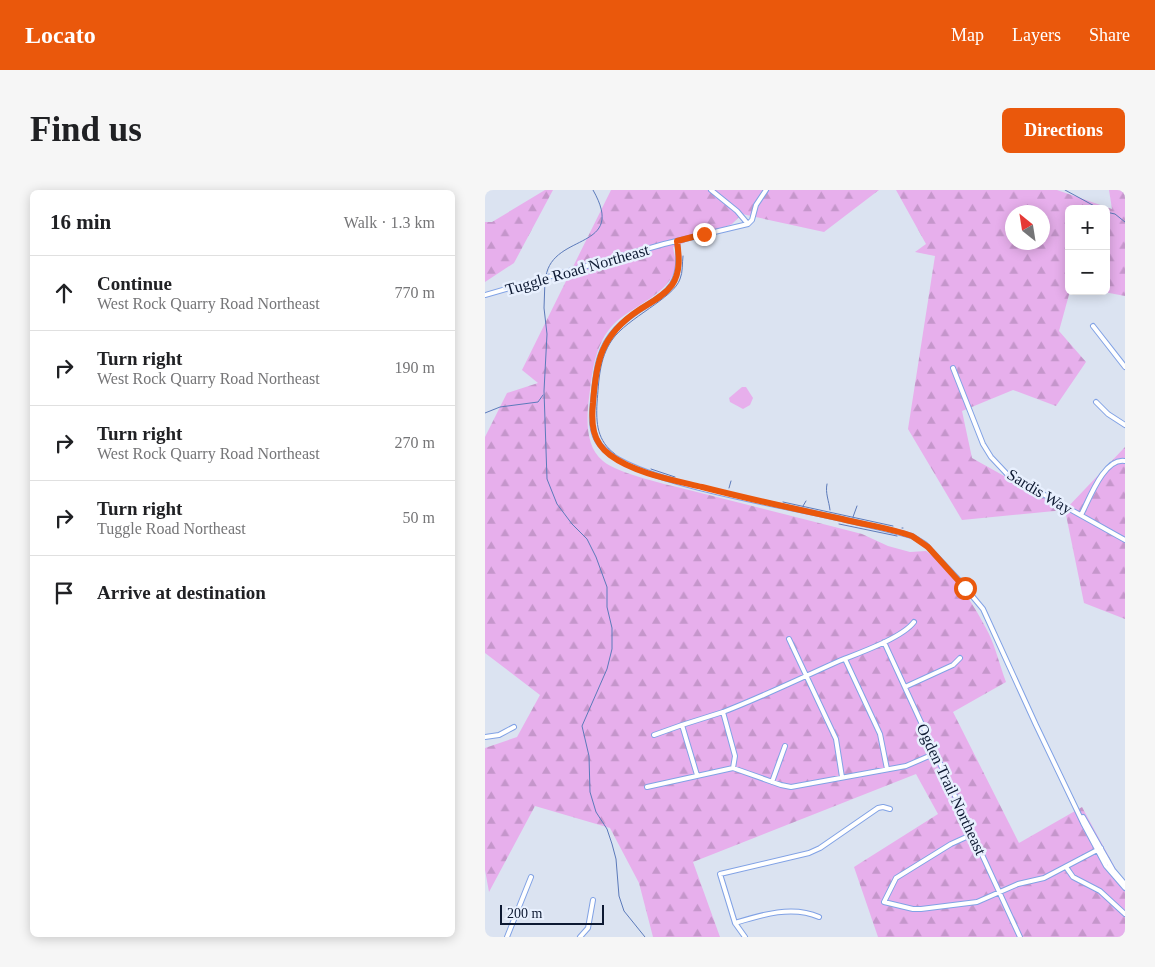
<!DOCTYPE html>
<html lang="en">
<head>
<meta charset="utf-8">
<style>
  body { margin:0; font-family:"Times New Roman",serif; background:#f6f6f6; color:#202124 }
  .controls { position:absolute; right:15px; top:15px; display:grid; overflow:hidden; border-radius:8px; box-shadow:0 2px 12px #0003 }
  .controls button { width:45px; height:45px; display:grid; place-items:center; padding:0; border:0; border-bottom:1px solid #e0e0e0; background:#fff; color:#202124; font:25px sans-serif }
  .compass { position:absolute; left:520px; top:15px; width:45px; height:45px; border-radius:50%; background:#fff; box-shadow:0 2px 12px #0003; rotate:330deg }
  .scale { position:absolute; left:15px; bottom:12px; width:104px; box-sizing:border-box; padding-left:5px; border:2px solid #0d1932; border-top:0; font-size:14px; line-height:18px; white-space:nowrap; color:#0d1932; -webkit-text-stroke:4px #e8f0fe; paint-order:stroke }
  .stop { position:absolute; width:15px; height:15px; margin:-11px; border:4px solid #ea580c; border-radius:50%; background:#fff }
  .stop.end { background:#ea580c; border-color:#fff; box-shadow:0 1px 5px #0008 }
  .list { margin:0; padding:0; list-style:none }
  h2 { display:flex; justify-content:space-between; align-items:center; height:65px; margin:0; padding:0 20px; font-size:21px }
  h2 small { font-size:16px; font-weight:400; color:#757577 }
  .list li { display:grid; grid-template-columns:32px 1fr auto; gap:15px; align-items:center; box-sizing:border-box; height:75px; padding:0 20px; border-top:1px solid #e0e0e0 }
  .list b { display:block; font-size:19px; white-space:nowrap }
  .list p { margin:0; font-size:16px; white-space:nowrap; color:#757577 }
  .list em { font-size:16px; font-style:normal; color:#757577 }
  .icon { flex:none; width:28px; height:28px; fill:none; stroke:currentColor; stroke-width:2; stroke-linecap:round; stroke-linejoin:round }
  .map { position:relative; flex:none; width:640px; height:747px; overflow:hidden; border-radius:8px }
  header { display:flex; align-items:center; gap:30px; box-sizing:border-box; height:70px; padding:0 25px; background:#ea580c; color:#fff }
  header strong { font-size:24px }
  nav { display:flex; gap:28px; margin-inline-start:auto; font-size:18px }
  .intro { display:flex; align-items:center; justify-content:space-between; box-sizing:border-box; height:120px; padding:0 30px }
  h1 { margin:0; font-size:35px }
  .button { padding:12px 22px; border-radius:8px; background:#ea580c; color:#fff; font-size:18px; font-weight:700 }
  main { display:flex; gap:30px; padding:0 30px }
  aside { flex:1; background:#fff; border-radius:8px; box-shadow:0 2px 12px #0003 }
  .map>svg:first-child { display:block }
</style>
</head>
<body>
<header>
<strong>Locato</strong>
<nav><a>Map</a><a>Layers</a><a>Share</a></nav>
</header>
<div class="intro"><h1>Find us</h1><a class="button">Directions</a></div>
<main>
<aside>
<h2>16 min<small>Walk · 1.3 km</small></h2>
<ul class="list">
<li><svg class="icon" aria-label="ahead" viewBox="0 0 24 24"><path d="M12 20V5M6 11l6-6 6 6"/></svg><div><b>Continue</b><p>West Rock Quarry Road Northeast</p></div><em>770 m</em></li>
<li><svg class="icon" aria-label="right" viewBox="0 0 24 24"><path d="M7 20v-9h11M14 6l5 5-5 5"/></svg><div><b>Turn right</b><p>West Rock Quarry Road Northeast</p></div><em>190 m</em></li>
<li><svg class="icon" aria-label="right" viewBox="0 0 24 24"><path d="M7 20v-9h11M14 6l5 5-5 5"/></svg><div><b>Turn right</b><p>West Rock Quarry Road Northeast</p></div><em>270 m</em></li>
<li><svg class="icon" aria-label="right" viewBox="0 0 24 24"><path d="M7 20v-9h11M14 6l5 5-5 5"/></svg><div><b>Turn right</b><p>Tuggle Road Northeast</p></div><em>50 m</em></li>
<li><svg class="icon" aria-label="arrive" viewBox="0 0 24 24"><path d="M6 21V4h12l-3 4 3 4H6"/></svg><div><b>Arrive at destination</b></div></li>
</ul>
</aside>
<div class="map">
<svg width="640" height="747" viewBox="0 0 640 747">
  <defs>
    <pattern id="forest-firs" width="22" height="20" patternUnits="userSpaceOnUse" patternTransform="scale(1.25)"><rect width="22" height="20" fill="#e7afec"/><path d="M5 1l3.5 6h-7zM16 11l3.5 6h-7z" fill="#c596cb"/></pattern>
  </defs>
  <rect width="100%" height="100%" fill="#dbe3f1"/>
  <path fill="#e7afec" d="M257,197H261L268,208L265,215L258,219L245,212L244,208Z"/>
  <path fill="url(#forest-firs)" fill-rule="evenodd" d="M60,0H68L29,73L0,92V32H7Z
    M126,0H394L339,42L257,24L247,34L188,57C189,64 192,72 190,79C184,103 149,116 132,131C112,149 108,175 105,200C102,222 98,255 118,271C133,284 184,295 204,300C262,315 320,329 377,344L403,356L425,362L441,361C468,382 489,414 504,444C511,459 515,476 521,492L468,522L534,653L597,617L634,685L640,690V747H393L369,677L453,624L431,584L208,672L235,747H168L154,693L125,638L50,616L4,702L0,680V558L32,547L55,505L0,463V247L22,203L53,193L37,180Z
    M411,0H572L627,19L624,0H640V106L614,101H621V19H584L585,101L574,141L601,172L571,216L528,200L477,221L487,268L580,320L640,257V429L599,413L580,320L477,330L423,239L450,66L430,62L441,54ZM528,22H558V52H528Z"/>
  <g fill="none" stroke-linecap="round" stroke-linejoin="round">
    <path stroke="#5b7aba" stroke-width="1" d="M580,0L615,19
      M621,22L630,24L640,32
      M61,86C68,42 143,61 108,0
      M60,90L59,118L62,144L59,201L62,289L72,314L87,334L102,349L111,367L122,397V417L127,438V459L122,479L97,536L104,566L105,602L111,622L122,639L127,654L131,669L134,706L139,721L160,747
      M0,223L15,217L53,212L58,205
      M130,264C112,251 111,233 112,213C114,190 114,169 127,150C142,128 189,108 195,89C198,82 197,74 198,66
      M166,279L190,287
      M342,294C340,303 344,311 345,320
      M244,298L246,291
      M298,312L408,336
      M318,316L321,311
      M368,327L372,316
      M354,334L412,346
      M417,338H418"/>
    <g stroke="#81a2e5" stroke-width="6">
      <path id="street" d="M226,0L252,21L263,34
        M192,51C201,112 164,104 131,139C114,157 111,178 109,202C107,220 103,241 116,256C141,287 263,309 305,318C340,325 376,333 412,342L427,346L440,354L473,389L498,419L551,535L598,633L621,676L640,698
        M0,105L179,54L263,34L267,30L271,15L281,0
        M608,136L640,177
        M468,178L498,254L506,267L522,284L640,350
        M611,212L623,224L640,235
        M596,325C604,310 619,267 640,271
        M304,449L351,549L357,587
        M399,452L535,747
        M360,469L395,544L402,579
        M420,497L468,475L475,468
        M238,522C277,507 316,488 354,471C374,463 417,448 429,432
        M197,535L238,522L250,566L248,578
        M169,545L197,535L212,585
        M0,547L14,545L29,537
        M287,592L300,556
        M162,597L248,578L296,595L306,597L421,576L451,563
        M598,627L628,680L640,694
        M488,644L466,654L411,688L399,712L428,719H436L492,712L533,694L559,688L616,658
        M581,677L588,687L615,701L640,724
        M250,733C276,725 307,715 334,727
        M22,747L46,687
        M95,747L103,738L108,710
        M260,747L250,733L235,684L324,663L335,658L393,618L398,617L405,619"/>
    </g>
    <use href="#street" stroke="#fff" stroke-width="4"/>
  </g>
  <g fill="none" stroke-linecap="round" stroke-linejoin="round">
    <path stroke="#ea580c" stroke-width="6" d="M219,44L192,51C194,65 196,82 187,95C179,106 165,113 154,120C116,145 111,171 108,213C106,233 107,252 125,265C149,283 188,290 217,297C264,309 310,319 357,329C381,335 405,338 427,346L443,357L480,398"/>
  </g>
  <g text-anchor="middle" stroke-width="5" stroke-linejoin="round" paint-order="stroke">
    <g font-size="16" fill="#0d1932" stroke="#e8f0fe">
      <text transform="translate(92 79) rotate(-16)" y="6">Tuggle Road Northeast</text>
      <text transform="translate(555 301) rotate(31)" y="6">Sardis Way</text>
      <text transform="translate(467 599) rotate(65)" y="6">Ogden Trail Northeast</text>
    </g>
  </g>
</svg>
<div class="controls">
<button>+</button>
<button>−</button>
</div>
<svg class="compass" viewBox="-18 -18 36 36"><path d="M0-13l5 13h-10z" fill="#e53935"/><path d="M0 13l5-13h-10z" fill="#757577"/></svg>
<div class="scale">200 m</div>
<div class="stop" style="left:480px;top:398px"></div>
<div class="stop end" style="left:219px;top:44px"></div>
</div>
</main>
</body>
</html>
